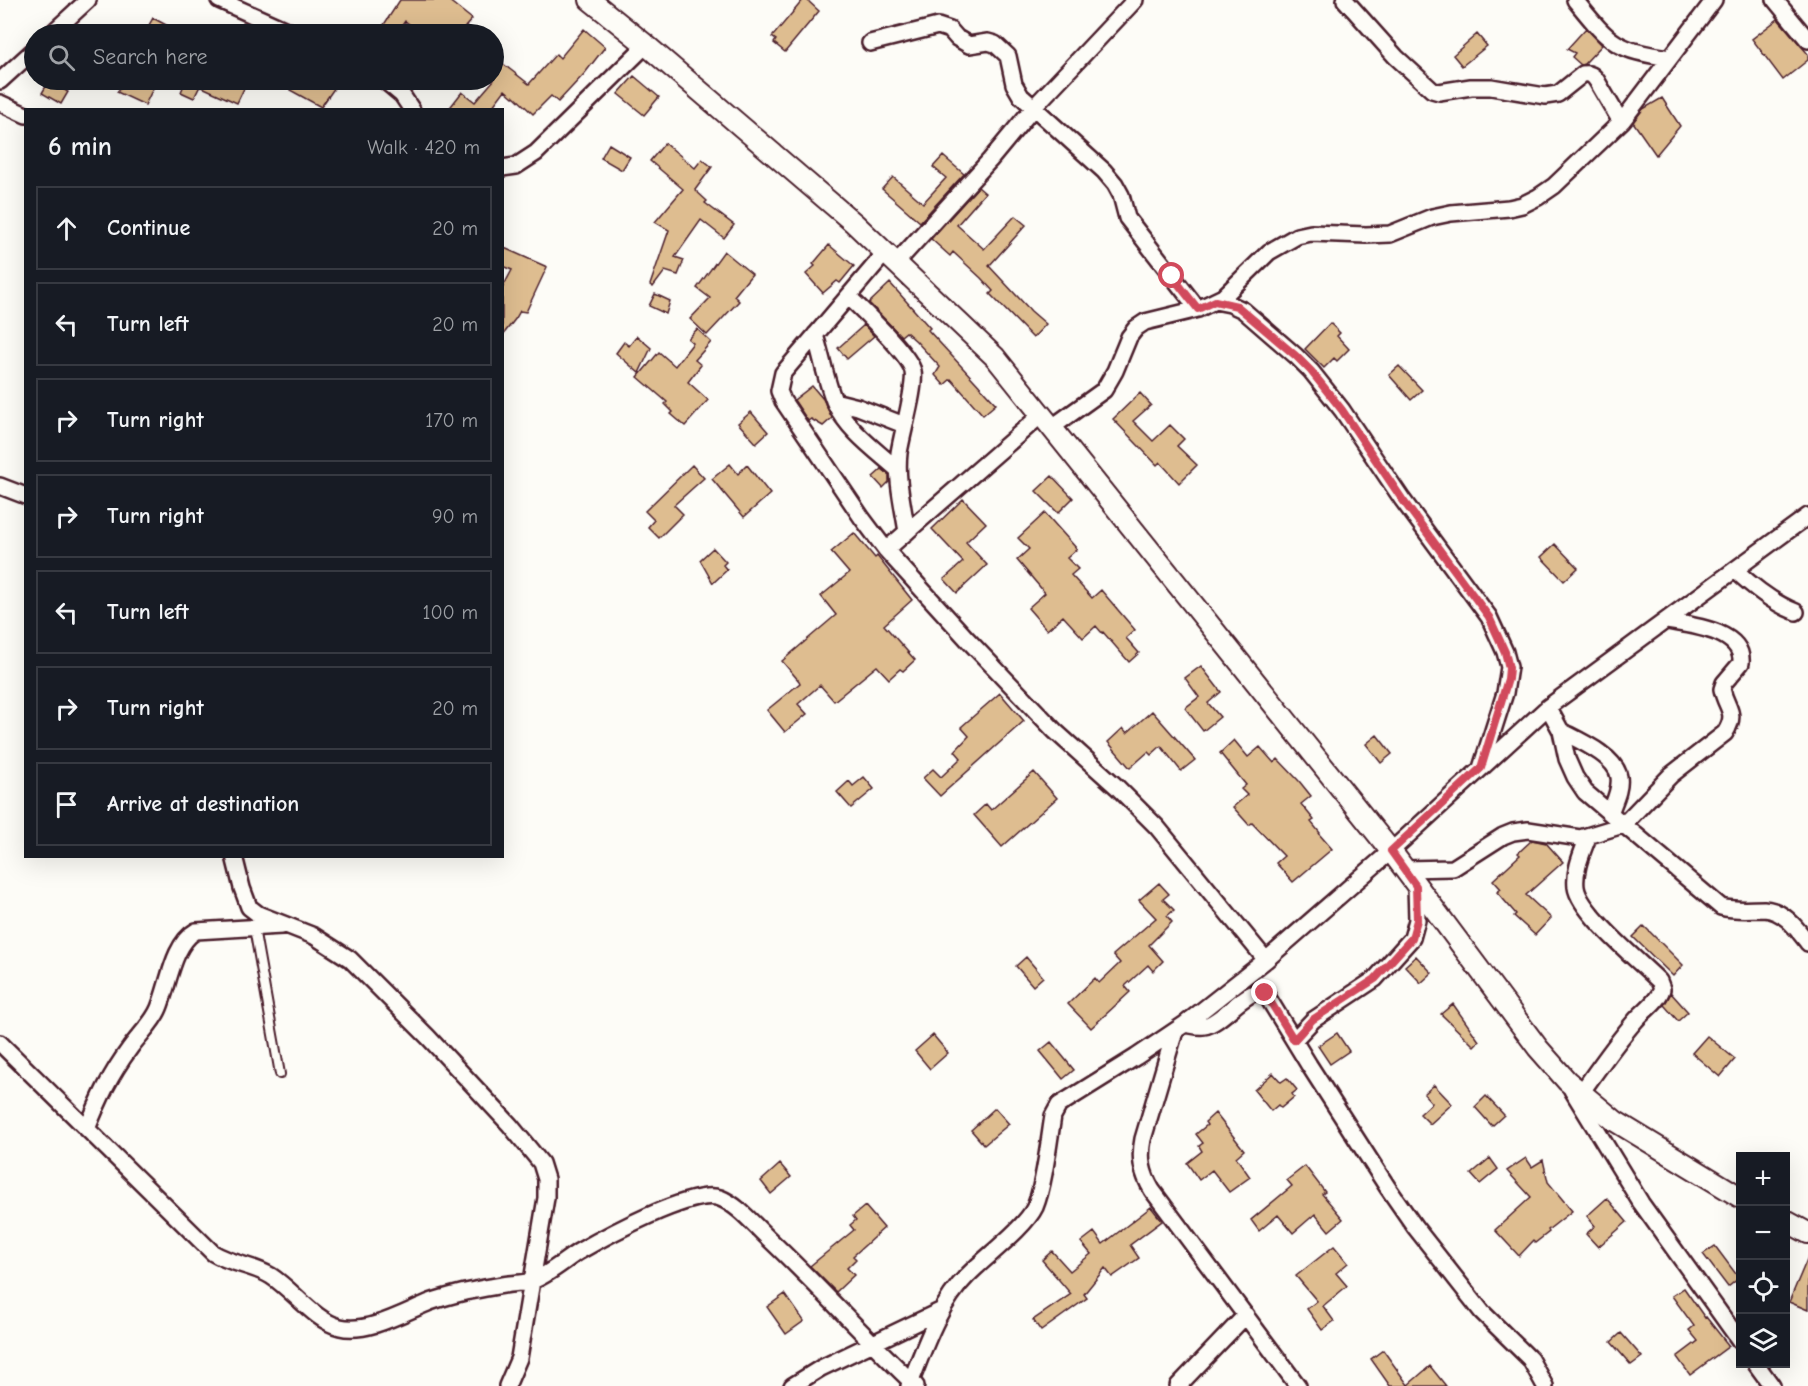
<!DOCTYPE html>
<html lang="en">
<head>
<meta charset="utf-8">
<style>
  body { margin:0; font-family:"Comic Neue",sans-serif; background:#20242c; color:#f1f3f6 }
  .controls { position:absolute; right:18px; bottom:18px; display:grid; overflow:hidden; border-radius:0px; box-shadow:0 6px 24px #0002 }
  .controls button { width:54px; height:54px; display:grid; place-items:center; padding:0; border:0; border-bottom:2px solid #363941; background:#171b24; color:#f1f3f6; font:30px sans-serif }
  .stop { position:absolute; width:18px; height:18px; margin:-14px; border:4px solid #d1495b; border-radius:50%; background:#fff }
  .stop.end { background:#d1495b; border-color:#fff; box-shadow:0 2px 6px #0008 }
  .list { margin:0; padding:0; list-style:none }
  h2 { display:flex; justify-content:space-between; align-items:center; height:78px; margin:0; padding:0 24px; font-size:26px }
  h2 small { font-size:20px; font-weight:400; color:#9ea1a6 }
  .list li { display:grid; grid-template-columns:39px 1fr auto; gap:18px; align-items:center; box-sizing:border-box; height:84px; margin:0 12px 12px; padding:0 12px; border:2px solid #363941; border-radius:0px }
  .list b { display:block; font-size:22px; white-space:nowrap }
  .list em { font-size:20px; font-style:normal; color:#9ea1a6 }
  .icon { flex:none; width:33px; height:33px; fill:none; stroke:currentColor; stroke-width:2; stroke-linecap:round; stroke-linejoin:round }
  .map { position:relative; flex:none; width:1808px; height:1386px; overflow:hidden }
  .search { position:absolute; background:#171b24; box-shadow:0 6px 24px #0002; left:24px; top:24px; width:480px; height:66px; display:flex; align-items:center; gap:15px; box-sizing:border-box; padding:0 21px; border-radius:33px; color:#9ea1a6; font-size:22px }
  .panel { position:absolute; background:#171b24; box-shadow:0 6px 24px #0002; left:24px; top:108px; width:480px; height:750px; border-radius:0px }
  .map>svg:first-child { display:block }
</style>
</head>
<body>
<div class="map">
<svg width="1808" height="1386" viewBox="0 0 1808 1386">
  <rect width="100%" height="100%" fill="#fdfcf7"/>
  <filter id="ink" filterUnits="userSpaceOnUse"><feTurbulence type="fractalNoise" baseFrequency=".0167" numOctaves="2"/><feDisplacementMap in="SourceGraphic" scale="12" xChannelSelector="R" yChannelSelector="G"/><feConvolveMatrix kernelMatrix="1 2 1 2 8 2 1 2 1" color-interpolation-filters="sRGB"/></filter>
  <g filter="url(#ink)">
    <path fill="#debd90" stroke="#4a1f2b" stroke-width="1.5" d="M400,0H448L472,19L459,34H423L405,21L396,34L383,26Z
      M803,0H807L819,11L785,52L774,43L776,40L772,37Z
      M153,18L183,34H144Z
      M1778,19L1808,54V60L1783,80L1752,39Z
      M1586,28L1602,45L1584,64L1581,65L1572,57L1575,53L1567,49Z
      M584,29L605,47L585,73L558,102L551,96L533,114L514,96L513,97L505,90L490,110H448L462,92L475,102L494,80V57L529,84L556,54L560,58Z
      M1477,34L1487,46L1462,66L1453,55Z
      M634,76L659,97L644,115L618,94Z
      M126,80H157L145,105L117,92Z
      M186,80H248L237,103L200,86L194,98L181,92Z
      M296,80H340L321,107L290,90Z
      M49,81L68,92L61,104L42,93Z
      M1662,98L1680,126L1656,155L1633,122L1643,109Z
      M665,143L695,168L702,159L712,167L695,190L707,201L705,203L734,225L724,238L701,220L675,257L684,260L678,275L665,271L653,287L650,285L669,230L655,222L683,189L650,161Z
      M609,144L630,157L622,170L601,158Z
      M943,156L964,174L920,222L882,189L893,177L923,203L946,178L933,167Z
      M978,187L985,193L957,225L984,249L1015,216L1026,225L989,266L1031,311L1046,324L1033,338L990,294L993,291L981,278L953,252L950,256L931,239Z
      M829,245L854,266L840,283L837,281L823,293L806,274L815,266L813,264Z
      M502,247L547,267L526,312L520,311L516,318L502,336V289L512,270L502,266Z
      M724,251L752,274L734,296L739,301L707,335L690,319L710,298L697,288Z
      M890,283L930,328L928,330L996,404L983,415L951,379L944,385L935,375L940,367L916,341L906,332L901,336L869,303Z
      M655,294L670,301L666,314L649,306Z
      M1330,323L1340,333L1337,336L1349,349L1337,361L1334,358L1324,368L1305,349Z
      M864,325L874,336L847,359L838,348Z
      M697,329L711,342L695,360L701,365L688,382L708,400L685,426L671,414L673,412L665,404L667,402L638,377L659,352L675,366L693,343L688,339Z
      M637,336L651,348L639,373L616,353L624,342L629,346Z
      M1399,366L1422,390L1411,400L1389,375Z
      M812,386L823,399L832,418L823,426L811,419L808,421L794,400Z
      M1140,393L1151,405L1133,421L1153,441L1170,425L1184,439L1177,446L1197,465L1179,483L1160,462L1157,465L1113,419Z
      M751,412L768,432L756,443L738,423Z
      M730,464L738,474L747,465L770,494L744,517L712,479Z
      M692,465L704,478L674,505L683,514L659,538L648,527L654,520L645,511Z
      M882,469L889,475V482L883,488L873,477Z
      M1052,476L1073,498L1058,513L1036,491Z
      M963,499L986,523L966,542L987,565L957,593L944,579L963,562L932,529Z
      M1045,513L1077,549L1067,558L1078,569L1071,575L1092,598L1101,590L1135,630L1126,638L1139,653L1129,662L1103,632L1102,633L1096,626L1083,638L1063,616L1047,630L1028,608L1045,593L1017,560L1029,549L1018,538Z
      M854,533L875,558L877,556L912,600L884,625L915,660L903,671L900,669L889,679L877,666L834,701L820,685L798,704L807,714L785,732L767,710L800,683L799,681L782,661L836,615L821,596L849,573L831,552Z
      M1555,544L1578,568L1564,581L1541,557Z
      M713,548L726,562L723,565L727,570L713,583L700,560Z
      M1201,666L1221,692L1208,703L1220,717L1203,731L1185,708L1199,697L1185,678Z
      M1000,693L1024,721L940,796L923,778L933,769L941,777L961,758L955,751L969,736L961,727Z
      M1152,711L1195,760L1181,771L1161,746L1151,755L1148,752L1130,768L1108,742L1123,728L1127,733Z
      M1377,735L1392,754L1381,763L1366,744Z
      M1234,740L1248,757L1260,747L1274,763L1278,759L1299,781L1311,796L1301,804L1314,820L1311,822L1320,833L1319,834L1332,849L1293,882L1276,863L1284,856L1252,823L1249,825L1233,807L1247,795L1241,789L1246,785L1220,753Z
      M1034,772L1057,798L1002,847L974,815L986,804L991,810Z
      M864,777L874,789L851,808L837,792L849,781L853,786Z
      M1532,840L1546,843L1563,862L1526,895L1551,918L1535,935L1514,916L1516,914L1497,892L1501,889L1493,880L1520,855L1518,853Z
      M1159,883L1169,894L1163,899L1174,910L1167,916L1172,922L1149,945L1163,961L1153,971L1148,965L1125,986L1130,992L1091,1028L1068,1004L1095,978L1099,983L1120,963L1113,955L1156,918L1139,900Z
      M1644,926L1683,965L1673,976L1633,937Z
      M1416,956L1432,973L1421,983L1405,966Z
      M1026,957L1043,977L1033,986L1016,966Z
      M1671,993L1688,1012L1678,1021L1664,1005Z
      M1453,1004L1479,1041L1474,1046L1441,1014Z
      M1337,1033L1349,1051L1330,1064L1318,1046Z
      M933,1035L948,1053L930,1069L915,1051Z
      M1707,1036L1735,1059L1720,1077L1692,1053Z
      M1051,1042L1074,1070L1063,1079L1040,1051Z
      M1273,1073L1281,1082L1287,1078L1297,1090L1292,1094L1294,1097L1281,1108L1278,1105L1271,1111L1254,1090Z
      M1434,1085L1452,1104L1430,1124L1420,1114L1432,1103L1424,1094Z
      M1486,1096L1504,1115L1492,1126L1475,1107Z
      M995,1108L1009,1124L984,1145L971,1130Z
      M1215,1113L1244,1150L1236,1157L1250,1177L1229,1192L1212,1170L1199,1180L1187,1163L1202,1151L1199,1146L1203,1143L1196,1134L1207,1125L1205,1122Z
      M1490,1158L1498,1169L1480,1184L1471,1174Z
      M1526,1158L1532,1167L1543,1160L1548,1182L1572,1211L1548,1230L1549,1232L1535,1243L1533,1241L1519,1256L1495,1230L1531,1197L1507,1171Z
      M780,1164L791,1177L771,1194L761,1181Z
      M1305,1166L1325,1192L1322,1194L1343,1219L1329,1231L1315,1214L1293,1233L1278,1215L1259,1231L1251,1220L1292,1186L1287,1180Z
      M1607,1198L1627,1222L1598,1247L1586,1234L1595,1226L1587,1216Z
      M865,1206L884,1228L853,1256L856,1259L847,1268L854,1275L836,1292L810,1266L854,1230L850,1225L856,1220L853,1216Z
      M1151,1207L1162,1221L1130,1245L1139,1258L1112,1277L1105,1268L1084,1294L1087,1298L1041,1331L1033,1320L1071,1294L1042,1260L1052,1251L1070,1271L1091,1254L1081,1242L1094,1232L1103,1244Z
      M1334,1246L1348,1263L1336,1273L1347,1286L1323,1306L1334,1321L1322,1330L1307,1309L1317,1301L1296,1276Z
      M1715,1246L1739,1278L1728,1287L1703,1254Z
      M1808,1257V1310L1789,1302Z
      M1684,1288L1705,1318L1706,1317L1729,1346L1690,1375L1677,1357L1698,1341L1689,1330L1694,1326L1672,1296Z
      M785,1294L804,1321L786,1334L767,1307Z
      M1621,1333L1642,1357L1631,1365L1611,1342Z
      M1383,1350L1408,1385L1430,1366L1446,1386H1390L1371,1359Z"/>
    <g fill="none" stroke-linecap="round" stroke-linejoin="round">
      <g stroke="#4a1f2b" stroke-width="12">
        <path id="service" d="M254,928L280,1074"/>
      </g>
      <g stroke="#4a1f2b" stroke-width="20">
        <path id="minor" d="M219,0L295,34
          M1345,0L1396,57L1432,90L1439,92L1471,87H1491L1545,96L1558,94L1583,74C1590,73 1593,75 1597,81L1621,122
          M1575,0C1610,43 1614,50 1670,58
          M1775,0L1808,40
          M51,34L88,0
          M870,43L938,26L950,30L957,38L969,45L988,42L995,44L1008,56L1014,84L1021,96L1104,171L1115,184L1121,195L1127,218L1198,309
          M384,80L402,95L412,110
          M0,81L34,50
          M0,103L26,115
          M502,168L516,166L536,153L646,45
          M885,253L783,373L779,391L783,401L862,518L886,550L968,640L1055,731L1117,787L1157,827L1266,960
          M897,262L990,160L1034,107L1135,0
          M849,297C863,311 909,354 913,371C916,387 902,433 899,453C896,479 903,506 907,532
          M1215,301L1230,304L1243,310L1296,356L1311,371L1342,410L1402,499L1489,617L1505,652L1509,667L1505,693L1481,768
          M815,335C822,357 826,382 835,403C847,430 877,451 898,470
          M834,401L858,407L904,425
          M1051,428L1104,390L1115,371L1129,337L1136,328L1145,322L1198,309L1223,297L1269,252L1297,236L1311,233L1366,235L1390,234L1432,217L1451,213L1509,208L1522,205L1538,197L1554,186L1623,120L1714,0
          M0,486L26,496
          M886,550L1041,415
          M1735,570C1753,587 1773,603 1796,612
          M1548,707L1561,731L1567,759L1575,777L1585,792L1721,907C1736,911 1749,909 1764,909C1784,910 1797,929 1808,943
          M1561,731C1578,740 1616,756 1619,777C1621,789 1614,802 1610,813
          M234,856L242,888L249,907L258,914L314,936L350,959L428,1037L510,1125L541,1163L546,1179V1198L519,1358L507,1386
          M1404,869L1453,868L1503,836L1513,832L1528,830L1580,838L1623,825L1671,775L1725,733C1738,712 1726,709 1722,689L1724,683L1741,663C1744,630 1689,625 1667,621
          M1185,1024C1191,1025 1198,1027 1204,1026C1223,1023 1248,985 1265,993L1309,1065L1388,1188L1415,1227L1482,1312L1530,1359L1545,1386
          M1175,1031L1143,1139C1139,1159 1142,1173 1152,1190L1298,1386
          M1294,1040L1313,1020L1375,979L1412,938L1417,920L1416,886
          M0,1043L213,1253C231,1264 253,1265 271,1276C293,1290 315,1321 340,1327C367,1334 405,1312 430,1302C441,1298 453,1295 465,1292C480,1289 495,1286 510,1284C517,1283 525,1283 532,1281C548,1275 564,1261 578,1252C604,1237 693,1188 720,1198C738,1205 754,1225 768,1238C819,1286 865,1338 916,1386
          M1572,1090L1641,1203L1740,1341
          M1581,1093C1598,1069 1615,1044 1635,1021C1643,1011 1658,1002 1662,989L1659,981C1639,961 1579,912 1576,887C1574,870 1582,853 1588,837
          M87,1129C99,1099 110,1075 130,1048C139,1035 153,1023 159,1008C169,984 173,944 196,931L282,926
          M1756,1364L1772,1386
          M792,1386L821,1368L942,1310
          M909,1386C924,1349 938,1305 967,1276C984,1258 1025,1228 1035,1207C1044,1186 1049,1141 1053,1116L1059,1105L1136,1057L1185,1024L1266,960L1391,851L1548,707L1808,516
          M1178,1386L1246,1315"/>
      </g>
      <g stroke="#4a1f2b" stroke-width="24">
        <path id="tertiary" d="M590,0L646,45L854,223L995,357L1391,851L1538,1048L1567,1081L1615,1121L1740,1197
          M1786,1221L1808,1233"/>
      </g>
      <use href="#service" stroke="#fdfcf7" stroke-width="8"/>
      <use href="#minor" stroke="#fdfcf7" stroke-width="15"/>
      <use href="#tertiary" stroke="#fdfcf7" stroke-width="20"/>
    </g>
  </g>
  <g fill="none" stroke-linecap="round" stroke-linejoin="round" filter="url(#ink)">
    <path stroke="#d1495b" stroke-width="8" d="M1172,276L1198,309L1215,301L1237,306L1296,356L1311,371L1342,410L1402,499L1489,617L1505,652L1509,668L1508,679L1481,768L1391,851L1416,886L1417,920L1412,938L1375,979L1312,1020L1294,1040L1265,993"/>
  </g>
</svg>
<div class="controls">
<button>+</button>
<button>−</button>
<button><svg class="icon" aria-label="locate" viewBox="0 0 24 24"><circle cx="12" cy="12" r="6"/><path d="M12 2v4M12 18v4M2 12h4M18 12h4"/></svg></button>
<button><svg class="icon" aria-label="layers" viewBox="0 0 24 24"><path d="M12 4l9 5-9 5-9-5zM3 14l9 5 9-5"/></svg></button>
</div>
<div class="stop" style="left:1172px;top:276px"></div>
<div class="stop end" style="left:1265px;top:993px"></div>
<div class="search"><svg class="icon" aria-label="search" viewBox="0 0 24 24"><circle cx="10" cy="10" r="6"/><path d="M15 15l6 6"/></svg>Search here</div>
<section class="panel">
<h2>6 min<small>Walk · 420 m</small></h2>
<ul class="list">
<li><svg class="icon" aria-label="ahead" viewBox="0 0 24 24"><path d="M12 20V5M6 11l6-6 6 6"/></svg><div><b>Continue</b></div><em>20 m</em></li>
<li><svg class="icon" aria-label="left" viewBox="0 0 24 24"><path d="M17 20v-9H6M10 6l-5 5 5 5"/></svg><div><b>Turn left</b></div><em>20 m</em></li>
<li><svg class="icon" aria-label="right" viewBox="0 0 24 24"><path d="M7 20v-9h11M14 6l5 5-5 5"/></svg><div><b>Turn right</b></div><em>170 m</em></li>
<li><svg class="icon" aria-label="right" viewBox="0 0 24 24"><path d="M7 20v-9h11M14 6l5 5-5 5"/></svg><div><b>Turn right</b></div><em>90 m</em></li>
<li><svg class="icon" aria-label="left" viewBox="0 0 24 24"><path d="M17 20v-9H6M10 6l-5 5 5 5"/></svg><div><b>Turn left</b></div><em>100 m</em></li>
<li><svg class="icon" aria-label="right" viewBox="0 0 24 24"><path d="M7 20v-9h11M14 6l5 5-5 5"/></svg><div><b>Turn right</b></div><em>20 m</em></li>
<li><svg class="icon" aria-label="arrive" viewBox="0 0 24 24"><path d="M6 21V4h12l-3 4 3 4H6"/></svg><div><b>Arrive at destination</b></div></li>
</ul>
</section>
</div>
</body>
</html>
